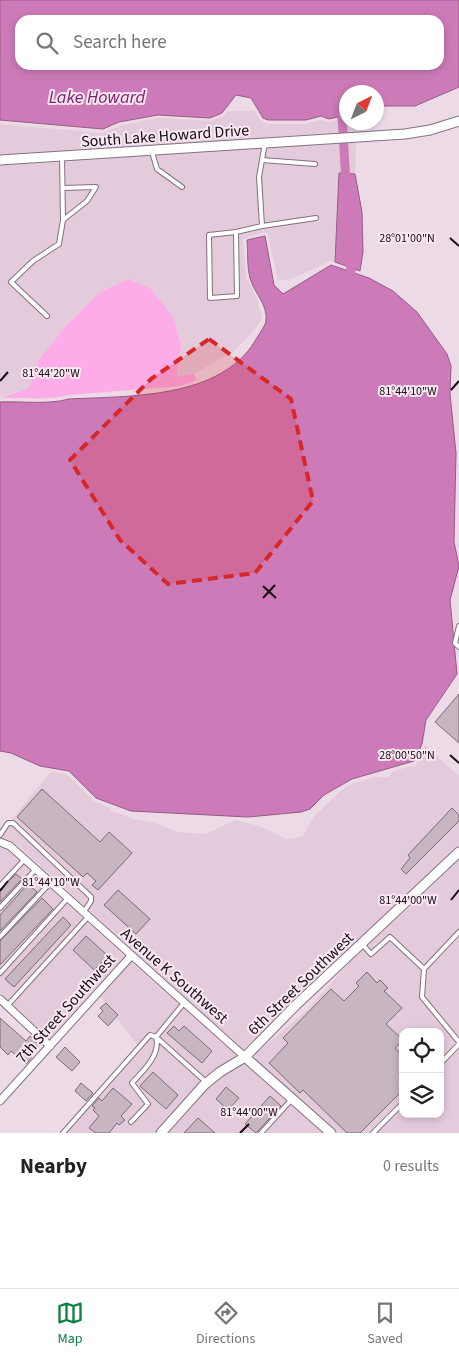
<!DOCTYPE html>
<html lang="en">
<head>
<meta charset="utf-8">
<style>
  body { margin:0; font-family:"Source Sans 3",sans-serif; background:#f6f6f6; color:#222 }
  .controls { position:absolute; right:15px; bottom:15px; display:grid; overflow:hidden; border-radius:10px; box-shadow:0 2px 8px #0003 }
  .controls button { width:45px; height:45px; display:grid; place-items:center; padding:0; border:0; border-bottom:1px solid #e0e0e0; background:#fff; color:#222; font:25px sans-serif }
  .compass { position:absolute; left:339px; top:85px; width:45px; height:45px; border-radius:50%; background:#fff; box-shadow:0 2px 8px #0003; rotate:42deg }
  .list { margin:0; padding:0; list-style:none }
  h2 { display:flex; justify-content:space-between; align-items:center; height:65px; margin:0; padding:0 20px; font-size:21px }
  h2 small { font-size:16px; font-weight:400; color:#767676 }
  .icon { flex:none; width:28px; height:28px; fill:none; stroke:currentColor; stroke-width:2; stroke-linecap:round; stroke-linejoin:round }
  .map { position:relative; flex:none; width:459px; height:1133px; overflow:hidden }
  .search { position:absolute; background:#fff; box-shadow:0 2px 8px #0003; left:15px; right:15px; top:15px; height:55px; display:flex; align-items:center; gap:12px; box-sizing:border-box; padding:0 18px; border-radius:15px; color:#767676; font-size:19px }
  .sheet { height:155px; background:#fff }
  nav { display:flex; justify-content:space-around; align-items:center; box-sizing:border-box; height:70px; border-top:1px solid #e0e0e0; background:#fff; font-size:14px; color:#767676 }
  nav a { display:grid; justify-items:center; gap:2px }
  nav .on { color:#0b8043 }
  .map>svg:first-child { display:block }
</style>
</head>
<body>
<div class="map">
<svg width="459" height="1133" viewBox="0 0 459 1133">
  <rect width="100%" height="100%" fill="#ecdae6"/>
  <path fill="#e4cbdc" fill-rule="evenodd" d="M228,111H254L261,121L267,124H306L320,120L329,122L346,119V122L356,123V131L48,154L0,156V124L103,133L120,126L158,118L211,121L224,116Z
    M356,140L355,174L339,173L335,262L330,261L294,278L278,281L268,234L265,232L243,239L246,278L256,296L262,318L253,332L235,350L194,374L177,377L181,346L85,306L64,328L38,361L29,388L0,397V165L47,163Z
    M425,745L459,776V846L293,1001L245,1051L14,842L1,837L0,833L51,772L66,774L93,801L110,808L112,811L134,819L155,823L178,832L206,834L235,820L263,827L286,839L303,836L314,816L343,789L354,783L374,777H388L393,771L416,765Z
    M0,846L7,849L124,956L50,1039L0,993Z
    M459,858V1133H338L252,1057L308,1009L354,957ZM403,1032H440V1114H403Z
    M131,962L238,1057L211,1072L201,1082L155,1133H63L139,1047L100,996Z
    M244,1063L323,1133H167L207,1088L222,1076Z"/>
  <path fill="#fdace7" d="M129,279L151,289L173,317L181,346L177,377L194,374L197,380L180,386L69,395C47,401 23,397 0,398L29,388L38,361L64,328L100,292Z"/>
  <path fill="#cd7bb8" stroke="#965a86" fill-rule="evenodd" d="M0,0H459V87L415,106H377L376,92H346V115L329,119L321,116L306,120H268L263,118L251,98L236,95L222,113L210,118L158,115L119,122L103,129L0,120ZM20,20H439V65H20Z
    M339,173L355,174L362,212L363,252L360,271L335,262Z
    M265,236L274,285L283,294L331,265L369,278L393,291L417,312L447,354L451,366L450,394L456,453L454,542L459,566L450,600L457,674L426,720L422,744L414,761L352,779L324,795L310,809L301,812L248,817L131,811L96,798L69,771L40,766L11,753L0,751V402C23,401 47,405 69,399C129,396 220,399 255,341C258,335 265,327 266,321C268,304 254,293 250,278C247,267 248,252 247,240Z"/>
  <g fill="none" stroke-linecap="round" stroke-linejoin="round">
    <path stroke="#cd7bb8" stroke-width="9" d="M342,116L346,183
      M350,256L351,272"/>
  </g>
  <path fill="#c7b5c1" stroke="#7a6b76" d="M459,694V743L435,722Z
    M42,789L100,842L109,832L132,853L98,890L92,885L96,881L87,873L83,877L17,817Z
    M452,808L459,815V821L406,874L401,869L410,858L408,855Z
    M16,874L22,879L0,902V890Z
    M28,884L37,892L0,931V915Z
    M118,890L150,919L136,934L104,905Z
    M42,898L53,909L0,965V941Z
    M63,917L71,925L14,987L5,979Z
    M86,936L108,956L94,970L73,950Z
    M367,972L377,983L380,980L388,988L384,991L402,1008L386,1024L403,1040L395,1048L403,1057V1090L360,1133H347L303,1090L300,1093L269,1063L288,1043L283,1038L331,989L344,1001L359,986L356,983Z
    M106,1003L118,1015L108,1026L98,1016L103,1011L100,1008Z
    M0,1018L26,1041L30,1036L39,1045L29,1055L32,1057L26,1064L11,1051L8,1055L0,1047Z
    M174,1026L179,1031L184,1026L212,1051L202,1063L167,1033Z
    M65,1047L80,1062L72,1071L56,1057Z
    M153,1072L178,1095L166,1109L140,1086Z
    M81,1083L93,1093L86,1101L75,1091Z
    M226,1087L239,1098L228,1110L216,1099Z
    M113,1088L132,1104L121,1116L125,1120L119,1125L117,1123L109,1133H96L89,1128L99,1116L93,1110L95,1108L92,1106L99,1098L102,1101Z
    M270,1096L281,1106L256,1133L245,1124Z
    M198,1118L215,1133H184Z"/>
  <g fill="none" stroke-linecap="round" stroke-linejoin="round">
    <g stroke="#82727d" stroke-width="6">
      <path id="service" d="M265,143L259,177L262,226L316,218
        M152,152L157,169L182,187
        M262,160L315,164
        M63,188L96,187L87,201L63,220
        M236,232L209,235L210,298L237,296L236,232L262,226
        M47,316L11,282L33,261L59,244L63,220L62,157
        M459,626L455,643L459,647
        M0,835L8,823H13L91,897V901L83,913
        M0,886L25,859
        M0,908L36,869
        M459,932L424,969L422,997L459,1042
        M0,937L51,882
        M362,944L371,954L390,937L424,969
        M0,973L68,898
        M7,1006L88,917
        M440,1064L459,1044
        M131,1122L148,1104L132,1083C143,1071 161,1055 156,1037L184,1003
        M63,1133L150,1035L156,1037L206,1082
        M261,1133L292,1099
        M373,1133L403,1103"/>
    </g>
    <g stroke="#82727d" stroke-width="9">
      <path id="minor" d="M0,842L10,846L245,1057
        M0,999L50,1046
        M0,1101L131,956"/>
    </g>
    <g stroke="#82727d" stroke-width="11">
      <path id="tertiary" d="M0,160L405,134L430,130L459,121
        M245,1057L331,1133
        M161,1133L204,1085L220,1072L245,1057L296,1005L459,852"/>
    </g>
    <use href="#service" stroke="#fff" stroke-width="4"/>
    <use href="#minor" stroke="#fff" stroke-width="7"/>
    <use href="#tertiary" stroke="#fff" stroke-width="9"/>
  </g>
  <path fill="#d62828" fill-opacity="0.2" stroke="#d62828" stroke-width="4" stroke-dasharray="10 6" stroke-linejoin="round" d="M209,339L291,399L313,501L255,573L168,584L120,540L70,460L151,379Z"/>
  <path fill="none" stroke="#140e12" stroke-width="2" d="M450,238L459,246M0,381L8,372M451,390L459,381M263,586L276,598M263,598L275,585M450,755L459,763M0,891L8,881M451,900L459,890M240,1133L249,1124"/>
  <g text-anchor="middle" stroke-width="4" stroke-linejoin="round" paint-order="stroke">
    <g font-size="16" fill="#140e12" stroke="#f9e7f4">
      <text transform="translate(165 135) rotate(-4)" y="6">South Lake Howard Drive</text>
      <text transform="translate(175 975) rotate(41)" y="6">Avenue K Southwest</text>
      <text transform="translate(300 983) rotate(-44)" y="6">6th Street Southwest</text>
      <text transform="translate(65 1008) rotate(-48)" y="6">7th Street Southwest</text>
    </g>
    <g font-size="18" font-style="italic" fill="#801e6d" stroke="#f9e7f4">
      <text x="97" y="103">Lake Howard</text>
    </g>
  </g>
  <g font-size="12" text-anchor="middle" fill="#140e12" stroke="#f9e7f4" stroke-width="4" stroke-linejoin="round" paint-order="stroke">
    <text x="407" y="242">28°01'00"N</text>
    <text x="51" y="377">81°44'20"W</text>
    <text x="408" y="395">81°44'10"W</text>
    <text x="407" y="759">28°00'50"N</text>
    <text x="51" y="886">81°44'10"W</text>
    <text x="408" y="904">81°44'00"W</text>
    <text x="249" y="1116">81°44'00"W</text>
  </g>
</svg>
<div class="controls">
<button><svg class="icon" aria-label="locate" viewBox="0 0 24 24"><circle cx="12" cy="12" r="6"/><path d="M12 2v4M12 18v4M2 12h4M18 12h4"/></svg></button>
<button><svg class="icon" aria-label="layers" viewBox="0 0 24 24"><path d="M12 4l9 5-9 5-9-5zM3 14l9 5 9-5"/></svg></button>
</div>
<svg class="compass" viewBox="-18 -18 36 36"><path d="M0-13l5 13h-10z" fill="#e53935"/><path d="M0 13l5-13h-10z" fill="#767676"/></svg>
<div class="search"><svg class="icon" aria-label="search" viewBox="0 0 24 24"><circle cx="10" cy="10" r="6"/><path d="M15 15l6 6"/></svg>Search here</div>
</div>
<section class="sheet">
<h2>Nearby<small>0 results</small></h2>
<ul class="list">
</ul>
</section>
<nav>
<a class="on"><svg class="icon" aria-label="map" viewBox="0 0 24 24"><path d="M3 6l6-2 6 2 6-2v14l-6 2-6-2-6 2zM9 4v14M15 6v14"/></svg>Map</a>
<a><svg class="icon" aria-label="directions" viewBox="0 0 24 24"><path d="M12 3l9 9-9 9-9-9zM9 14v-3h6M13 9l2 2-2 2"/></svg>Directions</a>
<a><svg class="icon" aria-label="saved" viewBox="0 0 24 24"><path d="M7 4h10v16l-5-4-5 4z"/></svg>Saved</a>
</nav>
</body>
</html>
